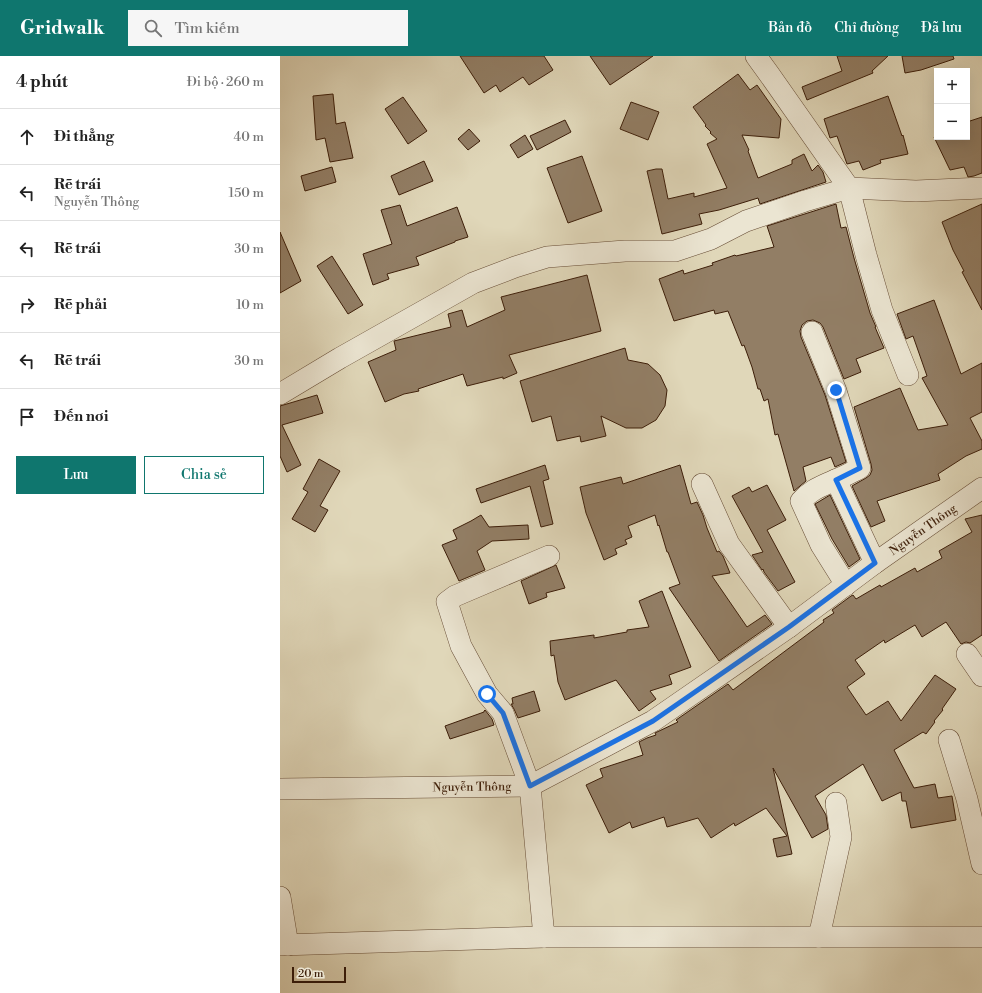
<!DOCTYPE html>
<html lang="vi">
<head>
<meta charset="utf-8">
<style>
  body { margin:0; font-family:"Libre Bodoni",serif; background:#f6f6f6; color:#222 }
  .controls { position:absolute; right:12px; top:12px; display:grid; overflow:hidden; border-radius:0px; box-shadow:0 4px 16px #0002 }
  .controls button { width:36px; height:36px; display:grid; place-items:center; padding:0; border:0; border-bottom:1px solid #e0e0e0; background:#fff; color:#222; font:20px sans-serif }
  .scale { position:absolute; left:12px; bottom:10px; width:54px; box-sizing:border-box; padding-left:4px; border:2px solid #3d1e09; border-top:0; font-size:11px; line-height:14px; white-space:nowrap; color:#3d1e09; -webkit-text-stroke:3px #ebe5d2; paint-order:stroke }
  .stop { position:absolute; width:12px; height:12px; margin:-9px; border:3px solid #1a73e8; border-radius:50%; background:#fff }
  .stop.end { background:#1a73e8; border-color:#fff; box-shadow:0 1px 4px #0008 }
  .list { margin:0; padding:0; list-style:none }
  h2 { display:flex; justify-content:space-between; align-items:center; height:52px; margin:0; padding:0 16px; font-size:17px }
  h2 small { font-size:13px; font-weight:400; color:#767676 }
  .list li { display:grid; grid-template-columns:26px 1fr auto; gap:12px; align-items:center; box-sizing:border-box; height:56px; padding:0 16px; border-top:1px solid #e0e0e0 }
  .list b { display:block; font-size:15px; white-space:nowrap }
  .list p { margin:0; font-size:13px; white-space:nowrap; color:#767676 }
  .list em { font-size:13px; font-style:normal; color:#767676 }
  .actions { display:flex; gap:8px; padding:12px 16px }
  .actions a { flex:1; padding:9px 0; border:1px solid #0f766e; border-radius:0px; text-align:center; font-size:14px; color:#0f766e }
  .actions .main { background:#0f766e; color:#fff }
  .icon { flex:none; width:22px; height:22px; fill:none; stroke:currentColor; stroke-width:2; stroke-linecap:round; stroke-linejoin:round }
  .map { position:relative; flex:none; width:702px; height:937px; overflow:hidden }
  header { display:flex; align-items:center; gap:24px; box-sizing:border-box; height:56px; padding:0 20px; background:#0f766e; color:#fff }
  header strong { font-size:19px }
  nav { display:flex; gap:22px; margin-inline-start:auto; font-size:14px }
  .search { width:280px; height:36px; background:#f6f6f6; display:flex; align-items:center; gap:10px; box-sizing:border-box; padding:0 14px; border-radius:0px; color:#767676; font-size:15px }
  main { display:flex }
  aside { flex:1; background:#fff }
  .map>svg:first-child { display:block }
</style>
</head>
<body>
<header>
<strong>Gridwalk</strong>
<div class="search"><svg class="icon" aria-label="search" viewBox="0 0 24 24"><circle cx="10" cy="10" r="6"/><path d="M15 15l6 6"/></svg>Tìm kiếm</div>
<nav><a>Bản đồ</a><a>Chỉ đường</a><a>Đã lưu</a></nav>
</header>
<main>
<aside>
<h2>4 phút<small>Đi bộ · 260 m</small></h2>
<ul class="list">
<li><svg class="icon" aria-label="ahead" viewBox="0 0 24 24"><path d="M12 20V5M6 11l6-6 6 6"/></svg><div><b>Đi thẳng</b></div><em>40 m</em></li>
<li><svg class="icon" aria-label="left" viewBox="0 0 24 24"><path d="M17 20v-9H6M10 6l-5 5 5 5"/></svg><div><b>Rẽ trái</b><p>Nguyễn Thông</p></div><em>150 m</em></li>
<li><svg class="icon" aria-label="left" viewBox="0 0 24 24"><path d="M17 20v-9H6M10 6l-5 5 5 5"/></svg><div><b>Rẽ trái</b></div><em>30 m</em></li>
<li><svg class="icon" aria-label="right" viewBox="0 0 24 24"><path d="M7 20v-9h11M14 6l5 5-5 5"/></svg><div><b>Rẽ phải</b></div><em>10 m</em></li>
<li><svg class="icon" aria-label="left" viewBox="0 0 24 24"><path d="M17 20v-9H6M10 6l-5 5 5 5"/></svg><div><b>Rẽ trái</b></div><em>30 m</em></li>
<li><svg class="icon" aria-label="arrive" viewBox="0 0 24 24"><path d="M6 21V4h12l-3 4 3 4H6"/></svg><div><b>Đến nơi</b></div></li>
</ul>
<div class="actions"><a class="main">Lưu</a><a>Chia sẻ</a></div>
</aside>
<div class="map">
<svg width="702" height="937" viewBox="0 0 702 937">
  <rect width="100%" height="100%" fill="#e0d7b9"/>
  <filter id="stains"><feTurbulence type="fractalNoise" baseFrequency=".005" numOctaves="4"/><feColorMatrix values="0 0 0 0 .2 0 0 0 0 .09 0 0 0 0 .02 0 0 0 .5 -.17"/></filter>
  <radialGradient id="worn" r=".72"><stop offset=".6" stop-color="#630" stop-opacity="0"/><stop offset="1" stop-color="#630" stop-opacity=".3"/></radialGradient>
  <path fill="#927e65" stroke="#3d1e09" d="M180,0H264L273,14L249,29L243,21L220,36L216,29L204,37Z
    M310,0H373L330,29Z
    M557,0H608L592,15L593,17L527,44L522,31L562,15Z
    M622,0H673L674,3L641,14L625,17Z
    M458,18L470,34L477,29L501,63L499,82L462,79L469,94L468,95L478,122L512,108V104L524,98L532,115L538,109L543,116L546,126L480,148L478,142L439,154L419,158L422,168L382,178L367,115L376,113H382L388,143L414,137V141L447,132L427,88L437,83L430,77L431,76L425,70L426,69L413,51Z
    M53,38L56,68L65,66L73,102L50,106L45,82L36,84L33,40Z
    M608,40L622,80L623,79L628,98L600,104L601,107L583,114L579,105L567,108L557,80L550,82L544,63Z
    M123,41L147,75L128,88L105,53Z
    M351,46L379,56L368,84L340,73Z
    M702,61V117L694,120L688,121L684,111L670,114L654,81H687V66Z
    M285,64L291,76L257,94L250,80Z
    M189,73L200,85L188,94L178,83Z
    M245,79L253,93L238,102L230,89Z
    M302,100L322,155L288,167L267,112Z
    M144,105L153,125L119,139L111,120Z
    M52,111L56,126L25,135L21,120Z
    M556,148L561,172L566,171L574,202L590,257L596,271H595L604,292L576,303L581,316L564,323L543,271L540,267L533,264L527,265L522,269L520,275L521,281L545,339L566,406L555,411L551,401L523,411L526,425L514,435L498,378L495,379L488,343L484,345L480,333H478L472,311L464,289L462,290L448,255L435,258L434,254L394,265L379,223L403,214L404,218L433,209L432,207L455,199L456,200L494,191L487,170Z
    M702,148V254L682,216L684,215L673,194L662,166Z
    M120,149L127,170L177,151L188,181L175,185V186L136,201L139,209L107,218L109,223L93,229L83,198L112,188L101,154Z
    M0,176L21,225L0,237Z
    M52,200L83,249L68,258L37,210Z
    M307,219L321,275L229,299L237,317L223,323V321L187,330L183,318L138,333L139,335L124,338L105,346L88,306L116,294L114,285L171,271L168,258L182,254L187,271L225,254L221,241Z
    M654,244L681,318L702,307V356L690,362L702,385V393L686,400L658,418L660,424L597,445L605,465L591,471L572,430L586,422L590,419L592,414L591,408L574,351L620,332L638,374L668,369L642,322L647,320L633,280L626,283L617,258Z
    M345,292L348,304L368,308L380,319L387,334L385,350L376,364L362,372H346L321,360L326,380L301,386L300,380L277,385L271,360L252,366L240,325Z
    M37,339L43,357L2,369L21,409L7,416L0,400V350Z
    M39,403L60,415L40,450L48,454L35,476L12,463L28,436L23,433Z
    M265,409L269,423L263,425L273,468L261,471L250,430L201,447L196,433Z
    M400,409L411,448L417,446L423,459L427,472L437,496L439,495L443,500L450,517L432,520L467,571L485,559L492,568L439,605L389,532L400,528L388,496H387L379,469L378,470L375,459L348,470L352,481L345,484L347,488L335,493L337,498L324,504L306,457L300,431L341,421L343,428Z
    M487,429L506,464L487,474L515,526L498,535L484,516L483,513L482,514L472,499L483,496L452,440L469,431L472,436Z
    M550,439L580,503L569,511L552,483L535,448Z
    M201,459L209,471L248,469L249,483L212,485L197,495L205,514L179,525L162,489L177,483L173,474L191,465Z
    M702,459V579L690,587L686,586L681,588L666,566L642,581L635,569L605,587L604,584L575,604L585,618L567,631L586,659L608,645L621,665L655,619L676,633L662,653L663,654L654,665L655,666L646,678L643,676L614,694L634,732L655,728L658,742L672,740L676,764L631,772L626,745H622L621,736L602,745L583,708L535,740L546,759L548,773L532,782L493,712L512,798L497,801L493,783L507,780L486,752L455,770L454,767L431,782L418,762L387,771L384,761L352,772L350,766L329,777L306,729L323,721L320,713L363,699L359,686L367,682L376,679L375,677L398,666L396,664L448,628L453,634L544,566L543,564L554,557L552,554L571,540L573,539L576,543L600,529L601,531L635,512L637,516L662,502L659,495L692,476L685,463Z
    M276,509L285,532L266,537L267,541L249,548L241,525Z
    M382,535L411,611L389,619L392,628L370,635L376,643L359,655L336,624L285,644L278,626L274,599L271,600L270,585L314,579V582L347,576V574L369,571L359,545Z
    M254,635L260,655L238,662L234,653L231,648H233L232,642Z
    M205,654L212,663L214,669L170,683L165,670L204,656V655Z"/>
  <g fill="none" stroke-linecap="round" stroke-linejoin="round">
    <g stroke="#664c35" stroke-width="22">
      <g id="minor">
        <path d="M476,0L489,18L569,132L636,135L702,132"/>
        <path d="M532,276L556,335L580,412C572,416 564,421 555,424C540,431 532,433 521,445L541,489L566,529"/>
        <path d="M0,338L60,302L193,227L235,211L267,201L345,195H395L431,183L466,165L525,145L569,132L586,199L602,254L628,319"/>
        <path d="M556,424L595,507"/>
        <path d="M422,428L449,488L509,571"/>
        <path d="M687,598L702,620"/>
        <path d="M669,684L687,743L702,808"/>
        <path id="s1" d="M0,733L250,730L373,665L509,571L595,507L702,432"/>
        <path d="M0,841L8,889"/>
        <path d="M264,881L250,730L223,657L207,638L181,590L167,546L175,540L269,500"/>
        <path d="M539,881L561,781L556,747"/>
        <path d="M0,889L264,881H702"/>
      </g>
    </g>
    <use href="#minor" stroke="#ebe5d2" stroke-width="21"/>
  </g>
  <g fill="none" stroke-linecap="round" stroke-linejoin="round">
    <path stroke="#1a73e8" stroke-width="5" d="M207,638L223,657L250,730L373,665L509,571L595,507L556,424L580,412L556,334"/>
  </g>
  <g text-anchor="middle" stroke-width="4" stroke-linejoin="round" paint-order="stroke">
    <g font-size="12" fill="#3d1e09" stroke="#ebe5d2">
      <text dy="4" stroke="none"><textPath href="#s1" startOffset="720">Nguyễn Thông</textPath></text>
      <text dy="4" stroke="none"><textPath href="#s1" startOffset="192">Nguyễn Thông</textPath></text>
    </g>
  </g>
  <rect width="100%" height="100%" filter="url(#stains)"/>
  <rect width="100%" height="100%" fill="url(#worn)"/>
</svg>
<div class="controls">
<button>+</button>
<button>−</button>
</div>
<div class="scale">20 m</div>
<div class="stop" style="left:207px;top:638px"></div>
<div class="stop end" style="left:556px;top:334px"></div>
</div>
</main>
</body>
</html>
